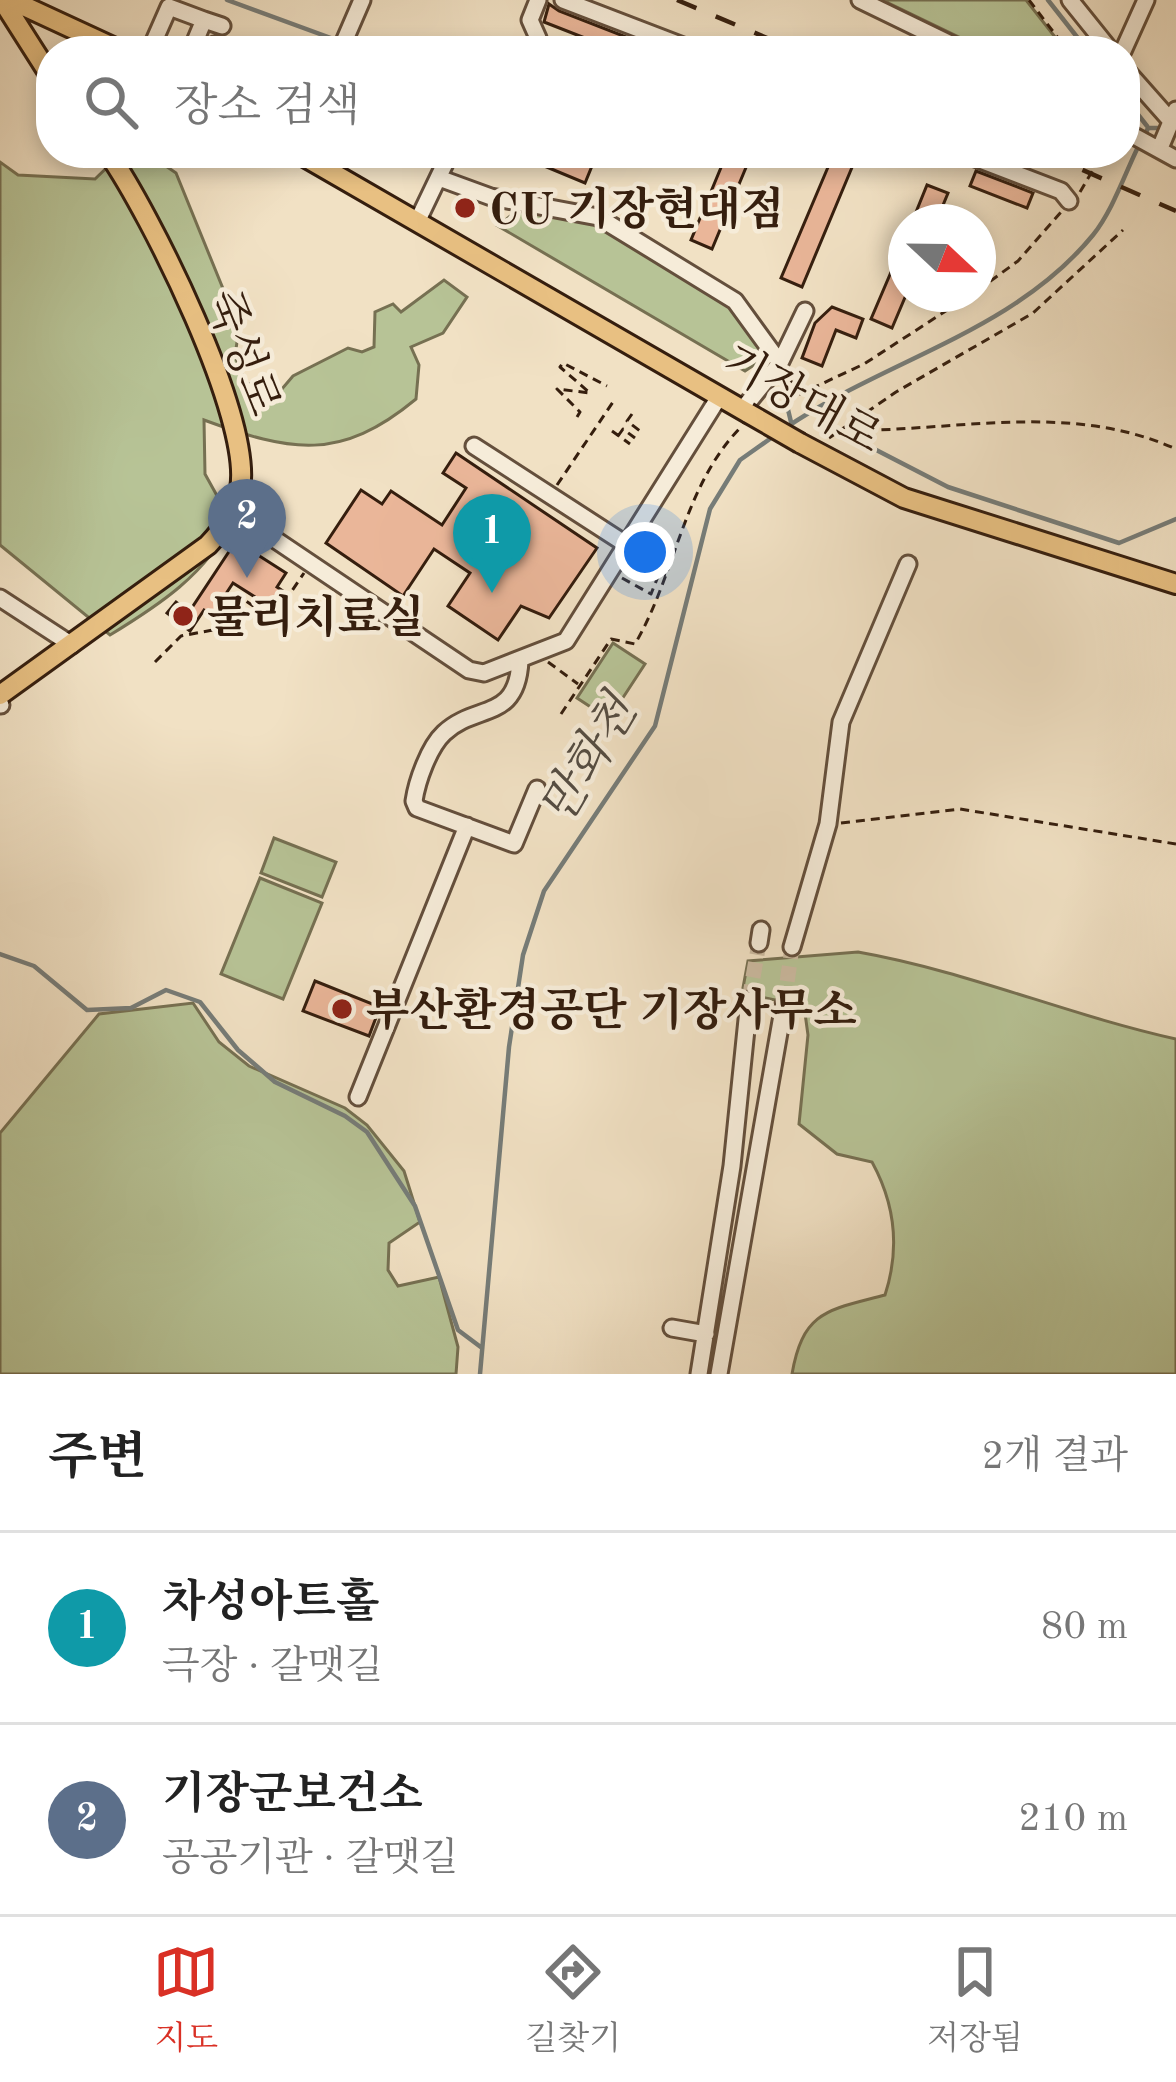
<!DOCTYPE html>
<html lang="ko">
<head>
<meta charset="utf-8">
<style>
  body { margin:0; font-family:"Old Standard TT","Noto Serif KR",serif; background:#f6f6f6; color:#222 }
  .compass { position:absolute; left:888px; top:204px; width:108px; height:108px; border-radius:50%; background:#fff; box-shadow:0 6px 18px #0003; rotate:112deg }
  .you { position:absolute; left:645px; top:552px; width:42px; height:42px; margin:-30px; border:9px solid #fff; border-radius:50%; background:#1a73e8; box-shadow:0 0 0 18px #1a73e833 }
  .badge { display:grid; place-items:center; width:78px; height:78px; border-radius:50%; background:#d93025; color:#fff; font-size:39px; font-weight:700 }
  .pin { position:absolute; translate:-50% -99px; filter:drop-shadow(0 3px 6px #0008) }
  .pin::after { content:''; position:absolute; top:63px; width:42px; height:36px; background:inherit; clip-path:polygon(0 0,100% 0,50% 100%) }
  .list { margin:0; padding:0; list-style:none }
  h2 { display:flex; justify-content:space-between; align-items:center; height:156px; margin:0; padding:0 48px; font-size:51px }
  h2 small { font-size:39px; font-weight:400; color:#767676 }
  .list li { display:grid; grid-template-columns:78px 1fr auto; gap:36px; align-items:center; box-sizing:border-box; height:192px; padding:0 48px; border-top:3px solid #e0e0e0 }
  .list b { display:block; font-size:45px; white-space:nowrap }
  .list p { margin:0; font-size:39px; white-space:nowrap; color:#767676 }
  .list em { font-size:39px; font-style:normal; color:#767676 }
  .icon { flex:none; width:66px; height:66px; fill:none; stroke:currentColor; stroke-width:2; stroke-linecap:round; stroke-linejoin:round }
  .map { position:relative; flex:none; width:1176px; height:1374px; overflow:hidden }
  .search { position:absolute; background:#fff; box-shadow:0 6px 18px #0003; left:36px; right:36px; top:36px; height:132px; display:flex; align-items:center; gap:30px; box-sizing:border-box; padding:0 42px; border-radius:48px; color:#767676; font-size:45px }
  .sheet { height:540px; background:#fff }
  nav { display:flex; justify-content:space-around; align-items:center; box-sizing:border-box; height:168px; border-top:3px solid #e0e0e0; background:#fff; font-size:33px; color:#767676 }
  nav a { display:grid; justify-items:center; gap:6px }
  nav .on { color:#d93025 }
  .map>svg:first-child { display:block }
</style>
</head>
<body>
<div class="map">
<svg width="1176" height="1374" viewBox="0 0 1176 1374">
  <rect width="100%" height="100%" fill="#f1e1c4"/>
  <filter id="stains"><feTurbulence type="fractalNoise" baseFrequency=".00167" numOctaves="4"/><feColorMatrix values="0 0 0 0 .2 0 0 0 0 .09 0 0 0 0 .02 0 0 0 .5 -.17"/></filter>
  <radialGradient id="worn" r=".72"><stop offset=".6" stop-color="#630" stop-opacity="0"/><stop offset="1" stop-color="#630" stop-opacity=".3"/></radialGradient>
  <path fill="#b7c396" stroke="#767052" stroke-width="3" d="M882,0H1026L1066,51H988Z
    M122,153H147L176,173L239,328L235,356L245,382L276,396L293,376L348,348L362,352L374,347L375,312L393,304L401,312L444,280L467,297L443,333L411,347L419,365L416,399C340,462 291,452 204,420L205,474L231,521C209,573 156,607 110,635L0,545V162L18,175L95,179Z
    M519,209L595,223L732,305L759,348L760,361L745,371L498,226Z
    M613,643L645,664L609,719L577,698Z
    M274,838L336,862L322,897L261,873Z
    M260,878L322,903L283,999L221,974Z
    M858,952C966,971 1068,1015 1176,1039V1374H792C803,1310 829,1310 885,1295C900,1249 895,1204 872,1162L837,1154L799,1124L808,1035L804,1006L742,993L748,961Z
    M193,1003L219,1042L249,1066L345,1108L367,1125L404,1171L420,1222L389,1243L388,1270L398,1286L439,1277L458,1347L456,1374H0V1133L99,1014Z"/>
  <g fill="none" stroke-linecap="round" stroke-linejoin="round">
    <path stroke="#767c78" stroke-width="4.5" d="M227,0L339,41
      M1048,0L1088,51
      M1125,98L1147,126
      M1145,135L1148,128H1165
      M784,393L791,422
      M784,429C883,360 1013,333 1093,235C1113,210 1125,173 1139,145
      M853,438L948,487L1119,543L1176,519
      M0,954L34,966L87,1010L131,1008L166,990L200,1002L238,1050L275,1082L345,1116L367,1132L415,1206L458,1330L482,1348
      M480,1374L509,1047L523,955L544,891L655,726L710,509L740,460L774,436"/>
  </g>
  <path fill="#eab699" stroke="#351e0e" stroke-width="3" d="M549,4L559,11L662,51H618L544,22Z
    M513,153H574L594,161L585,183Z
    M727,153H752L712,249L691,240Z
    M834,153H858L802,287L781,278Z
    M976,171L1033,193L1027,208L970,186Z
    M927,185L948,193L936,222H912Z
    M906,237V295L892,328L871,319Z
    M832,307L863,319L856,338L836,330L822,366L802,358L815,323Z
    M456,453L597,548L549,618L521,606L498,640L448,606L470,573L434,549L403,596L326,543L361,490L382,504L391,491L442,525L466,488L443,473Z
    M236,541L286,573L277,587L283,591L266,604L233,583L212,615L204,610L190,631L167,613L176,602L189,612Z
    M315,981L380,1007L369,1036L303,1011Z"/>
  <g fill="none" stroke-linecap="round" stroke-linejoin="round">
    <path stroke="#cbbaa0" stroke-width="15" stroke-dasharray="15 8" stroke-linecap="butt" d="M749,1000L759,943
      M784,1004L792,947"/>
    <g stroke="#644f3c" stroke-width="21">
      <path id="minor" d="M538,0L530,20L538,38
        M563,0L696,51
        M860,0L965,51
        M1070,0L1111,51
        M204,20L222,26
        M130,51L151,48L169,7L204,20L191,51
        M210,51L214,45L224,51
        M340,51L362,0
        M1123,51L1146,0
        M1125,69L1171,121
        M1125,131L1176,159
        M1160,148L1176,110
        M962,153L1061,191L1069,201
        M439,178L491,197L598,217L735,301L780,363L742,410
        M417,222L450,153
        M780,363L805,311
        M474,446L627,545
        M246,520L469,670L484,673L566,641L719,397
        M0,598L72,645
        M520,661C517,722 476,703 444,733C429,747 417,781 414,801L417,808L514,844L537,789
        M0,704L1,705
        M759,943L761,930
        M792,947L828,824L841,722L908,564
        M358,1097L467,826
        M672,1328L706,1334
        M699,1374L732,1166L749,1000
        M719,1374L784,1004"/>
    </g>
    <g stroke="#351e0e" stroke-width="24">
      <path id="major" d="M2,0L51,77
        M11,0L121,51
        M298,153L748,413
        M800,443L904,498L1176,584
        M0,695L208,545C223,529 236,512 240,489C253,419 150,213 108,153"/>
    </g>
    <path stroke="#351e0e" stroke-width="3" stroke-dasharray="9 6" stroke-linecap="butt" d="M1029,0L1068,51
      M1080,192L1103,153
      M978,290L1018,261L1061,212
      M777,391L791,381L800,394L864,364L972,294
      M632,414L627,421L640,431
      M577,417L580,412L557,389L590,393L560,367L563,363L607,386
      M853,421L878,430C980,426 1080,406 1176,449
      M612,431L630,444
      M618,436L623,429L635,438
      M829,438L896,392L1033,313L1123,230
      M557,485L613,402
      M622,578L651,594L659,574L666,575
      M155,662L181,636L213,630L240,597L262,612L279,610L304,573
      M548,662L578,684
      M561,714L611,639L635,644C676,574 683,486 741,427
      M841,823L960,809L1176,844"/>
    <use href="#minor" stroke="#f6ecd9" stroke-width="15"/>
    <use href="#major" stroke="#e8c082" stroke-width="18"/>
    <path stroke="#351e0e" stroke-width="4.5" stroke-dasharray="21 21" stroke-linecap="butt" d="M677,0L798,51
      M1044,153L1176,211"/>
    <g stroke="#351e0e" stroke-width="24" stroke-linecap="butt">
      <path id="major-bridge" d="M748,413L800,443"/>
    </g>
    <use href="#major-bridge" stroke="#e8c082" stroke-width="18"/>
  </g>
  <g fill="#8f2418" stroke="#f6ecd9" stroke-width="4.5">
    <circle cx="465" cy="208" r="12"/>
    <circle cx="183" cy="616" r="12"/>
    <circle cx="342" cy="1009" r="12"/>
  </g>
  <g text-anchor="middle" stroke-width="9" stroke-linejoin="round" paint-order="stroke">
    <g font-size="45" font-weight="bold" fill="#351e0e" stroke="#f6ecd9" text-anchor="start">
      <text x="489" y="224">CU 기장현대점</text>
      <text x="207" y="632">물리치료실</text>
      <text x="366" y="1025">부산환경공단 기장사무소</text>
    </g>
    <g font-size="45" fill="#351e0e" stroke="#f6ecd9">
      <text transform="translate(245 352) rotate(69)" y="16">죽성로</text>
      <text transform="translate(803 398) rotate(29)" y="16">기장대로</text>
    </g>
    <g font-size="48" font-style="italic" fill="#554d43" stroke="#f6ecd9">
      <text transform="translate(587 759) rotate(-59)" y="17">만화천</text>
    </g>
  </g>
  <rect width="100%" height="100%" filter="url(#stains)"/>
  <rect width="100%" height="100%" fill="url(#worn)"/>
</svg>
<svg class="compass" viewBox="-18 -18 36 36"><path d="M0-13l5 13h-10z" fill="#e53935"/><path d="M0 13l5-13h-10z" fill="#767676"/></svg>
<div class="you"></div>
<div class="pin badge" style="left:492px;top:593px;background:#0f9aa8">1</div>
<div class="pin badge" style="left:247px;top:578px;background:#5c6f8a">2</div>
<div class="search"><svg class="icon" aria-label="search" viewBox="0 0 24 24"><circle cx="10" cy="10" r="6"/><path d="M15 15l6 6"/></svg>장소 검색</div>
</div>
<section class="sheet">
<h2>주변<small>2개 결과</small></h2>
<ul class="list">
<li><span class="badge" style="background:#0f9aa8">1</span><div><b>차성아트홀</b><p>극장 · 갈맷길</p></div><em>80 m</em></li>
<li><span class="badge" style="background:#5c6f8a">2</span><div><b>기장군보건소</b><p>공공기관 · 갈맷길</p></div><em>210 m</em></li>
</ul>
</section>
<nav>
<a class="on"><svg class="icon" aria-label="map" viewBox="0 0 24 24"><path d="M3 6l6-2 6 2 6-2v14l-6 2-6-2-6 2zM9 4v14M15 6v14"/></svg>지도</a>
<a><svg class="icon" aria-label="directions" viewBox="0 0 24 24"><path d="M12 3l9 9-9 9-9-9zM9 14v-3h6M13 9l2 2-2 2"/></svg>길찾기</a>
<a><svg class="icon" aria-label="saved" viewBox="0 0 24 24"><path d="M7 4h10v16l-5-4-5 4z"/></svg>저장됨</a>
</nav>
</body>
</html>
